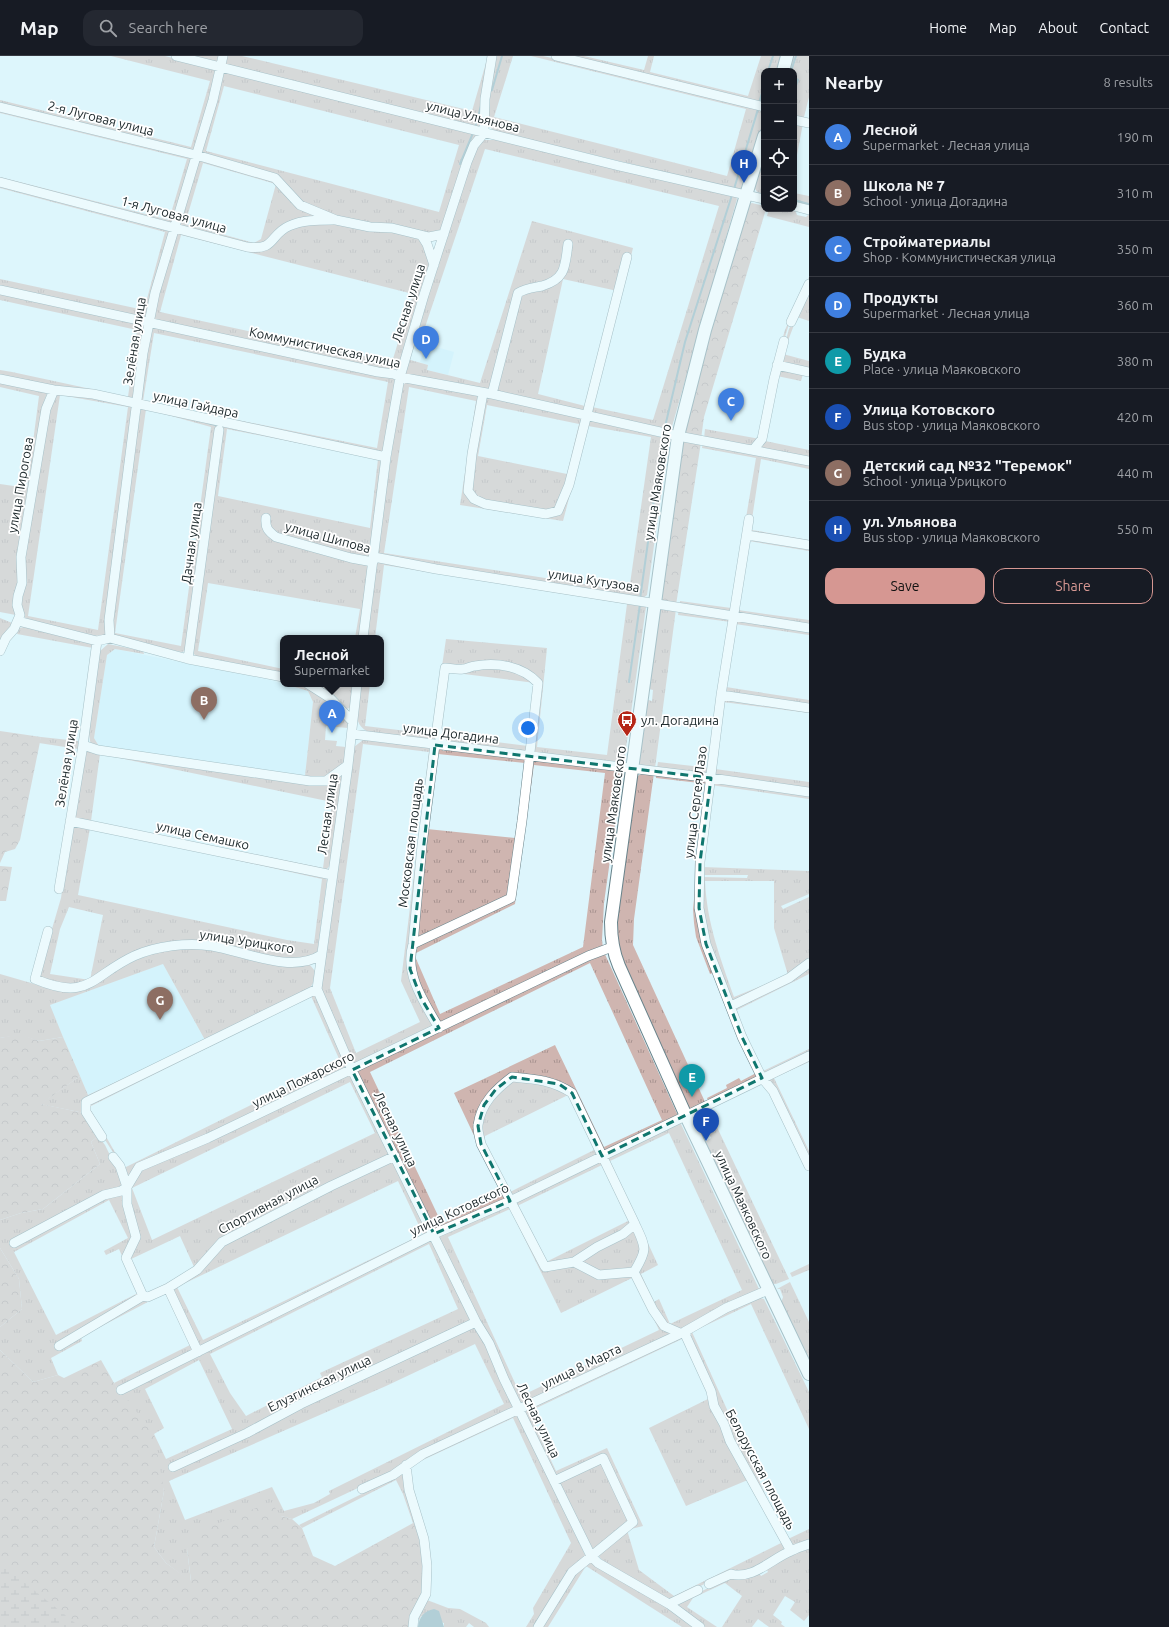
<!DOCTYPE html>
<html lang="en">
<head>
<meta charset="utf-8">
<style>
  body { margin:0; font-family:Ubuntu,sans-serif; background:#242831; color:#f1f3f6 }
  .controls { position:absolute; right:12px; top:12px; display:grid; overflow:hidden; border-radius:8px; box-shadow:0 2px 6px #0003 }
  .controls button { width:36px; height:36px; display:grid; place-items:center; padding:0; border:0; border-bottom:1px solid #363941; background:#171b24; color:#f1f3f6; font:20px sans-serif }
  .you { position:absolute; left:528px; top:672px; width:14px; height:14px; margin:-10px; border:3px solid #fff; border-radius:50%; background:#1a73e8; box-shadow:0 0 0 6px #1a73e833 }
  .badge { display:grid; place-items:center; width:26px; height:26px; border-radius:50%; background:#d69792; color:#fff; font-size:13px; font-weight:700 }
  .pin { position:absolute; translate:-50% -33px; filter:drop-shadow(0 1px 2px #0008) }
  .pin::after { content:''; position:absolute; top:21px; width:14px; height:12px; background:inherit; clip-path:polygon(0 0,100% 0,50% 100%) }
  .popup { position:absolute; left:280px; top:579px; width:104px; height:52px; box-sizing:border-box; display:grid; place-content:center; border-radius:8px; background:#171b24; filter:drop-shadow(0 1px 3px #0005); font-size:13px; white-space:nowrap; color:#9ea1a6 }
  .popup b { font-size:15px; color:#f1f3f6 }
  .popup::after { content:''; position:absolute; left:50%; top:100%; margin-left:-8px; border:8px solid transparent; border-top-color:#171b24 }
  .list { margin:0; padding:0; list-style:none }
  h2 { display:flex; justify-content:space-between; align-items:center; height:52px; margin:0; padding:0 16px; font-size:17px }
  h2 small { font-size:13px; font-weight:400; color:#9ea1a6 }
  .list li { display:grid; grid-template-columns:26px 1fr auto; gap:12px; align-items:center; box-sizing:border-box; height:56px; padding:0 16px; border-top:1px solid #363941 }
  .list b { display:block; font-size:15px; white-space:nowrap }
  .list p { margin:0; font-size:13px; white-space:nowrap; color:#9ea1a6 }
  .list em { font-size:13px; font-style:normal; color:#9ea1a6 }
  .actions { display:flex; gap:8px; padding:12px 16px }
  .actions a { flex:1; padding:9px 0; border:1px solid #d69792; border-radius:12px; text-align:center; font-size:14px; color:#d69792 }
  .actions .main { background:#d69792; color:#111 }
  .icon { flex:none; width:22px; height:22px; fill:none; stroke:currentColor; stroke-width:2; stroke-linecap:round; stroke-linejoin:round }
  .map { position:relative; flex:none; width:809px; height:1571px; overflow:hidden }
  header { display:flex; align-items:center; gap:24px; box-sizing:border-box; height:56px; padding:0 20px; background:#171b24; border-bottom:1px solid #363941 }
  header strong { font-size:19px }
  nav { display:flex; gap:22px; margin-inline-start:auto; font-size:14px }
  .search { width:280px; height:36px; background:#242831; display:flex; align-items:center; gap:10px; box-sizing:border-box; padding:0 14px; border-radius:12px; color:#9ea1a6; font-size:15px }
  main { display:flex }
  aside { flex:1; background:#171b24 }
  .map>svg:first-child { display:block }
</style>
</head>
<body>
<header>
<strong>Map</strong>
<div class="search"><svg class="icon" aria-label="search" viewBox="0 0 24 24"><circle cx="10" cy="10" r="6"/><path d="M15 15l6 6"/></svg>Search here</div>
<nav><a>Home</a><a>Map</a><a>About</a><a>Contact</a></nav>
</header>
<main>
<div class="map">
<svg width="809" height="1571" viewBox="0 0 809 1571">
  <defs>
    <pattern id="grass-tufts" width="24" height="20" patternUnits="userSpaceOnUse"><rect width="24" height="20" fill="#cfb5b0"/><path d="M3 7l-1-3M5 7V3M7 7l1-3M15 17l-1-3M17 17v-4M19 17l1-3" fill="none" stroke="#a89390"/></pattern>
    <pattern id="forest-crowns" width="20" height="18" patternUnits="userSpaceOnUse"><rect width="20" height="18" fill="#cfb5b0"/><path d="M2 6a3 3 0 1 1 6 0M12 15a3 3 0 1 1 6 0" fill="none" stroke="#a89390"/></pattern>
    <pattern id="wetland-marsh" width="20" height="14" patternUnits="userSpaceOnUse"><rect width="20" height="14" fill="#cfb5b0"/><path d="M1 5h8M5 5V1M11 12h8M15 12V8" fill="none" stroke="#a89390"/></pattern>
  </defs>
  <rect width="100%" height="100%" fill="#ddf5fc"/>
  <path fill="#c9f0fc" d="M425,288L454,296L448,319L427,314L428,309L420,306Z
    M115,593L270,624L308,635L313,646L305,720L100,692L94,682L107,599Z
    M163,908L205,984L88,1039L49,949Z"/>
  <path fill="url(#grass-tufts)" fill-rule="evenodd" d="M111,0H165L217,13L194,97L0,49V44L191,91L210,25Z
    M186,0H221L218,6Z
    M226,0H242L472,55L488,0L482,66L479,72L226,9L224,5Z
    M496,0H513L494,61L727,120L746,53L531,0H543L645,23L762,53L764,56V68L747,124H743L741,133L731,132L494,75L489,70C488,46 492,24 496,0Z
    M568,0H584L644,14L648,0H654L650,16L748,40L761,0H783L778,15H764V47Z
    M791,0H809V41L803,65L794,63V32L796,24L794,23V15H787Z
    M222,16L478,79L443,174L434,178L331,160L302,148L276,121L200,98ZM224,30L459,89L439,156L206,95Z
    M0,53L194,100L172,169L0,124V121L169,164L187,103L0,57Z
    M794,66L803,67L794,115Z
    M483,84H497L735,139L737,143L671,374L590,358L592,351L653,364L719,150L485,93L420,286L413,284L471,106L478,90Z
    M199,102L274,124L299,150L325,162L304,164L270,185L255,190L179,169ZM203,107L276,128L261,183L254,187L185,168Z
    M764,102V134L762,136L764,138L757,136L754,131L761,104Z
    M0,128L172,173L146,263L0,231V223L144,254L165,176L0,132Z
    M794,137L809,140V151L794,147Z
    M769,153L795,154L797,159L806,161L809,158V171L767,160Z
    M532,165L633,192L622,236L563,223L538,338L585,350L583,356L407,319L405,316L407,303L428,309L427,314L480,327Z
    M329,167L395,175L421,183L431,208L398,313L395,315L379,314L155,263C151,247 171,195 177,177L258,195C278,194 273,183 285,176C298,168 314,168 329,167ZM181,179L413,238L392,306L160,256Z
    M809,221V226L790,265L782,290L760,383L752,392L704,383L705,373L760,383L772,318L785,274Z
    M809,231V265L797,261L783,298L809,305V315L779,308L789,273Z
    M0,237L146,267L133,344L0,321V314L12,316L128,341L137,274L0,244Z
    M154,271L396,323L384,394L381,397L141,346L151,273ZM154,277L388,326L377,392L143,345Z
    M779,311L803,318L801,325L777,320L765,385L809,394V404L758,393Z
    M406,326L492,341L669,383L647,539L642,543L440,511L377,498L401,331ZM409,331L476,345L460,449L563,465L588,370L651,381L629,535L384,497ZM487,349L579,368L567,418L478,400Z
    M0,327L48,335L42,351L20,493C15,504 19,513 19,524C18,540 10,540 16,559L0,556V428L27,432L39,340L0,331Z
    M59,336L133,350L106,579C80,583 50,569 25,562L21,551L24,503L27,493V484L52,342ZM60,339L128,351L98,574L28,560Z
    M145,351L217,367L186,595L181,596L125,585L113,578L112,565L127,440L140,357L141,353ZM146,353L211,371L181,590L115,577Z
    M223,370L381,404L370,502L353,499L277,478L262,460V470L267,477L369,508L360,582H355L360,553L208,527L198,595L283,613V617L196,600L193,597ZM227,373L378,403L370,472L218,440Z
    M703,386L809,408V413L761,403L752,463V474L809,484V488L748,478L732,557L680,549V545L731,552L756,402L702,392Z
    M748,480L809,491V495L749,485L738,554L809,564V570L735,558Z
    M377,506L641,547L646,551L624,706L619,709L371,677C349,669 358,647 360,628H370L365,670L432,678L446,583L547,592L537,691L607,699L627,548L384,509L375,582H367ZM448,616L535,627L528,690L441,679Z
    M657,552L676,553L655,712L641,710L635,707L648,644L652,645L653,634L649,633Z
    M679,553L731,561V566L678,559Z
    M734,561L809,574V579L735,568L726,631L809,644V650L723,638Z
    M0,562L12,567L0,588Z
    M24,571L93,588V592L17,578L19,572Z
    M108,588L143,595L144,598L115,593L107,599L94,682L100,692L91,688C84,671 97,615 100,595Z
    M285,628C313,628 332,647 349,668L348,672L326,670L325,684L337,685L336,690L346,691L344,706L336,715L321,722L305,720L313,646L308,635Z
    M316,628H354L350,652L346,653L336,641Z
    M722,641L809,653V657L723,646L715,713L809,726V733L712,719Z
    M41,681L78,685V693L39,687Z
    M363,684H370L433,692L408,896L436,970L354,1009L321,932L354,691ZM363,688L429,696L401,925L420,966L356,997L330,932Z
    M437,693L528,703L509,840L414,885L423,790ZM438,698L525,707L515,782L427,773Z
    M85,694L310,727L342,718L330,809L327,813L323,815L74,763ZM100,698L332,746L323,812L91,765Z
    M532,703L619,714L622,718L604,847L602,884L603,892L440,968L422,941L412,897L415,889L512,843ZM534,709L605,717L583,891L440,958L414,898L515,848Z
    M658,706L710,712V719L657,712Z
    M645,717H654L634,863L633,889L706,1048L687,1054L623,912L614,879L633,725L639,719Z
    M656,718L709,724L708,728L656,722Z
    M712,725L809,739V743L711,729Z
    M711,731L702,811L809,815V838L781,850L783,853L809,841V906L789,921L732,948L708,888L701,852V821L747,822L748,819H701ZM705,825H774V872L788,919L734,941C720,901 707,868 705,825Z
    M72,768L325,821L327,824L317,899L311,902L281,903L230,891H153L86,928L52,927L40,920V914L61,842ZM90,772L322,823L314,888L287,884L78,839ZM69,851L103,859L90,924L50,918L60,873Z
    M698,804L697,853L760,1020L709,1046L707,1042L727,1032L726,1029L739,1022L741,1025L758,1016L714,917L710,918L696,881L694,867L693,853Z
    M208,892L310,909L315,915L313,927L310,932L84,1045V1057L40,1048L80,1020L88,1039L205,984L163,908L50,949L63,981L39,985L20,979L0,982V918L55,934L106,920L134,905L152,898L171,894Z
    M604,896L679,1062L603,1097L574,1036L511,1019L494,1032L476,1069L507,1144L435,1176L356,1014ZM590,907L662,1064L604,1091L555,989L454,1037L502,1139L442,1168L370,1016Z
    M809,908V918L735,955L733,951Z
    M310,938H315L349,1012L208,1081L138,1110L130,1119L127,1126L121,1109L88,1057L87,1047ZM311,940L340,1005L124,1112L89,1051Z
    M809,993V998L763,1019L761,1016Z
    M809,1002V1006L774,1022L809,1095V1106L767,1022Z
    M351,1016L392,1099L219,1186L195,1213L167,1230L147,1240L144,1239L127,1202L138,1180C133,1167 125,1144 129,1131C130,1124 136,1118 141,1112L209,1084ZM350,1026L375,1077L152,1184L132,1132ZM180,1180L195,1213L145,1238L129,1204Z
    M512,1023L537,1024L571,1038L599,1099L510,1143C498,1118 469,1078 486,1050C492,1040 504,1031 512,1023ZM568,1039L594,1094L510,1136L485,1089V1080Z
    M707,1050L789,1223L776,1228H769L708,1097L706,1085L711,1082L706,1071L701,1074L694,1060Z
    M680,1066L759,1233L758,1236L683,1274L665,1269L636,1217L645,1200L604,1102ZM669,1077L742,1234L670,1268L659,1243L654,1246L641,1218L658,1209L610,1105Z
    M98,1080L105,1089L125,1130L85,1152L125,1135L133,1182L125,1202L143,1243L167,1234L195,1294L118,1333L114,1327L190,1289L165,1237L81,1281L82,1285L51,1302L58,1319L33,1326L0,1294V1271L22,1253L19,1223L0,1192V1164L21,1157L43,1153L100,1108L91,1086ZM109,1144L128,1182L104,1195L106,1199L119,1193L138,1237L56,1279L14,1196Z
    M601,1103L634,1168L585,1199L546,1209L512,1146ZM602,1109L630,1164L546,1206L517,1150Z
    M394,1104L431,1178L198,1293L170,1233L224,1188L331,1132ZM398,1125L423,1178L203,1284L177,1231Z
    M509,1147L544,1212L574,1208L598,1221L634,1218L651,1255L677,1277L524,1349L518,1347L437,1180ZM510,1153L561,1257L634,1221L659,1274L521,1340L448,1181Z
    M635,1171L643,1190L633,1215L600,1217L577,1206Z
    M433,1181L471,1261L467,1267L301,1350L469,1272L478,1274L513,1348L511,1355L413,1399L392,1416L292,1463L281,1460L187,1493L191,1526L166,1507L154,1491L164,1435L159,1418L122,1337ZM429,1188L458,1253L320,1317L322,1321L246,1360L230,1337L210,1298ZM475,1288L504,1348L329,1435L330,1438L314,1447L284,1455L272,1431L185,1464L169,1425L386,1330ZM199,1304L232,1373L166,1403L154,1378L164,1372L145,1333Z
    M809,1208V1214L792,1221L790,1217Z
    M790,1226L809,1266V1310L780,1250L783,1241L780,1233H777Z
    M760,1242L764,1243L809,1336V1373L751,1248L692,1276L786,1484L809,1473V1483L791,1490L787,1485L733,1383L726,1366L716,1350L713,1334L689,1281L692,1276L727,1255Z
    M679,1281L684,1282L528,1356L556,1415L607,1392L643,1470L627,1474L639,1514L674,1540L781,1487L766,1455L787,1493L749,1516H729L670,1545L602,1504L593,1493L580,1470L524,1356Z
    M710,1342L750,1423L686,1450L649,1372Z
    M515,1359H518L586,1501L536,1571H526L534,1558L533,1552L571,1487L513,1362L410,1410L417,1404Z
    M404,1417L415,1466L413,1467L403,1438L396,1424L302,1472L299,1469Z
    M809,1492V1559L804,1565L790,1554L795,1546L785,1540L773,1559L782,1566L781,1568L785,1571H769L758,1563L752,1571H722L742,1540L725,1527L693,1542L687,1551L717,1571H705L675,1548L731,1521L741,1523L759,1517L761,1520L768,1516L766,1512L793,1498Z
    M591,1505L667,1550L695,1571H682L586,1510L548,1571H541L574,1517Z
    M427,1544L448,1552L460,1553L486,1567L489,1571H474L469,1567L466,1571H444V1567L421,1560L419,1565V1560Z"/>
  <path fill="url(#forest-crowns)" d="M752,147L764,150V153H766L704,361L701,383L682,378L687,353L749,148Z
    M681,385L701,386L676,549L658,544Z
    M0,675L41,681L20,784L15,793L5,796L0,807Z
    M0,810L12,811L6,845H0Z
    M20,978L39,985L63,981L80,1020L41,1048L84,1057L98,1080L91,1086L100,1108L43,1153L21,1157L0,1164V982Z
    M0,1192L19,1223L22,1253L0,1271Z
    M0,1294L33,1326L58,1319L64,1322L101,1304L114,1327L154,1378L164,1435L154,1491L166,1507L191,1525L187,1493L199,1475L271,1446L281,1460L292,1463L302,1472L313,1500L335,1510L415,1466C422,1487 427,1512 423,1534C420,1548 409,1553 409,1571H9L0,1517Z"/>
  <path fill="url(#wetland-marsh)" d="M0,1507L80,1571H0Z"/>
  <path fill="#7ea1ab" d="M434,1553L439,1555L444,1571H418C419,1561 424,1555 434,1553Z"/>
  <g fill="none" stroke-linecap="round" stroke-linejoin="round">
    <path stroke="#7ea1ab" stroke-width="2" d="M768,15L773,0
      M791,15L796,0
      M794,21L798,24L794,35
      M490,35L492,34L502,0
      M759,47L764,30
      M475,71L481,50
      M460,108L473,77
      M762,124L764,116
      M734,133L758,53
      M794,144L809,148
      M208,367L219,370
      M664,375L685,286L732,139
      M640,543L663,379
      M629,626L640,548"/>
    <g stroke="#68838b" stroke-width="10">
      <path id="minor" d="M176,0L619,110L764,143
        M556,0L764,51
        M0,51L196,99L275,122L300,149L336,164L370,171L392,172L429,181L444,178
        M794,64L809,67
        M0,126L247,191C276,195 269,179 289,170C302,164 318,164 332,164
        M794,150L809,154
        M422,180L427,188L434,209
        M0,234L378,316L394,318L400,321L492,338L678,380L809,405
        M791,266L809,228
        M777,309L809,316
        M0,323L54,334L93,338L386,401
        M483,337L472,398L468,435L474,443L485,448L546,458L558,455L569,429L627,201
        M492,338L518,237C526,232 532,232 542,230C566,223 565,210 568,188
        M753,394L762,383L774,323L784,285
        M266,462C265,472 268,475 276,481L351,502L373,506
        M749,463L721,639L700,806L699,852L706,888L742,981L762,1022L773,1035L809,1110
        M747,479L809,489
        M374,501L436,513L809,572
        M18,565L97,585L110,582L188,603L283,621
        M110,582L109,564L143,297L155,237L213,44L223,0
        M363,582L386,401L400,321L424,239L467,106L474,89L484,77L485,43L492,0
        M0,595L6,582L14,573L20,559L17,549L18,540L22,527L21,501L46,353L54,334
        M188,603L219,374
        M308,628L330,642L352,665
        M357,628L348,709L317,933L352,1014L476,1266L489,1287L504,1323L591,1500L598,1507L669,1548L700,1571
        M721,639L809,652
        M352,678L711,722L809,736
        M83,689L98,694L310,725H326L348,709
        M435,689L422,789L413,888C404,918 424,946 439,972
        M70,765L332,819
        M59,833L83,689L97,585
        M48,875L35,923C89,946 91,920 134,900C156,890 188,886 212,890C243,895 292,918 321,899
        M413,888L511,842L522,765L538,627C522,610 497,606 475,610C471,610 467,613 463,613C457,614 451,612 445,612L437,672L439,680L444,690
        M731,950L789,922L809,907
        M512,1021C535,1023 552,1024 572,1037L635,1168L623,1178L597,1191L574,1206L545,1211L481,1088C480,1082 477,1075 478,1069C481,1047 496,1033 512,1021Z
        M102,1081L86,1056V1046L317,933
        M113,1101L120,1110L127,1131V1148L136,1181L126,1202L143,1240
        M14,1187L104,1139L121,1135L127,1131L139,1111L208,1082L588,900L612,891
        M574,1206L599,1219L634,1216L653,1254L664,1270L680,1277
        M634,1216C648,1193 646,1192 635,1168
        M168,1232L198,1296
        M684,1276L711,1335L714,1350L724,1368L730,1385L791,1495
        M59,1290L143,1240L148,1241L168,1232L197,1214L222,1186L331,1130L395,1100
        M121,1334L434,1178L510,1145L809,1000
        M406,1409L409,1434L424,1483L427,1510L426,1538L414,1561L413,1571
        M173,1411L247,1377L301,1348L476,1266
        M362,1433L393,1419L423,1398L684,1276L726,1252L768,1234
        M709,1528L731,1518C753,1524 771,1503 791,1495C797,1492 803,1490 809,1488
        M669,1548L698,1534
        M538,1571L572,1516L633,1466L603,1402L554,1425"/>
    </g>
    <g stroke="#68838b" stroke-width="14">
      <path id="major" d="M783,15L787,0
        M764,80L705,274L678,380L611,866C611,882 613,896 619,910L686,1060L809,1318"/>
    </g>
    <use href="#minor" stroke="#fff" stroke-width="9"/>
    <use href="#major" stroke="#fff" stroke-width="12"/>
  </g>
  <path d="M0 0H809V1571H0ZM435,689L711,722L700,806L699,852L706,888L742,981L762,1022L602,1100L572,1037L559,1028L512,1021L496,1033L484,1049L478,1070L481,1088L510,1145L434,1178L352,1014L439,972L421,942L410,913Z" fill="#ddf5fc" fill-opacity=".55" fill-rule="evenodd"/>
  <path fill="none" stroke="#0f766e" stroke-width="3" stroke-dasharray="8 5" stroke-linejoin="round" d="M435,689L711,722L700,806L699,852L706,888L742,981L762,1022L602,1100L572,1037L559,1028L512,1021L496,1033L484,1049L478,1070L481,1088L510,1145L434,1178L352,1014L439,972L421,942L410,913Z"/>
  <defs>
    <g id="bus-pin" transform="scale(1)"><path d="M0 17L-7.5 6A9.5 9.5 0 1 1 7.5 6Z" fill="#b52717" stroke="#fff"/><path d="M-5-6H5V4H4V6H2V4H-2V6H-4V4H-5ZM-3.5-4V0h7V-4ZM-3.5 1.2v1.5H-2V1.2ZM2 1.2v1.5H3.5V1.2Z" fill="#fff"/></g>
  </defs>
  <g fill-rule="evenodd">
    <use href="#bus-pin" x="627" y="664"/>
  </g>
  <g text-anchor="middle" stroke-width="3.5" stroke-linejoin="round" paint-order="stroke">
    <g font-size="13" fill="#202c2f" stroke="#fff">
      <text transform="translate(473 60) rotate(14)" y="5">улица Ульянова</text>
      <text transform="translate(101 62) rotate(14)" y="5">2-я Луговая улица</text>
      <text transform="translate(174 158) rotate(15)" y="5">1-я Луговая улица</text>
      <text transform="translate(408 247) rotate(-72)" y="5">Лесная улица</text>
      <text transform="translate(134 285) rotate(-81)" y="5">Зелёная улица</text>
      <text transform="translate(325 291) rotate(12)" y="5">Коммунистическая улица</text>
      <text transform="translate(196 348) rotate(12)" y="5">улица Гайдара</text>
      <text transform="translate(657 426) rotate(-81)" y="5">улица Маяковского</text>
      <text transform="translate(20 429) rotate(-80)" y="5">улица Пирогова</text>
      <text transform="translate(328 481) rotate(15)" y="5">улица Шипова</text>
      <text transform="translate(191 487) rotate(-82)" y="5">Дачная улица</text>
      <text transform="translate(594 524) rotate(9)" y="5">улица Кутузова</text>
      <text transform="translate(451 677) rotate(7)" y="5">улица Догадина</text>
      <text transform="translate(66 707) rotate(-81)" y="5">Зелёная улица</text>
      <text transform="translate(695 746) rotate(-83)" y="5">улица Сергея Лазо</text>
      <text transform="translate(613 748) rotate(-82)" y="5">улица Маяковского</text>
      <text transform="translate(327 758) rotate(-82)" y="5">Лесная улица</text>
      <text transform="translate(203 779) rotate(12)" y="5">улица Семашко</text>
      <text transform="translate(410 787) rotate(-83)" y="5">Московская площадь</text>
      <text transform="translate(247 885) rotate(9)" y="5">улица Урицкого</text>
      <text transform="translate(303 1023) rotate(-26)" y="5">улица Пожарского</text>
      <text transform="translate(396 1073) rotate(64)" y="5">Лесная улица</text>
      <text transform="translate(268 1148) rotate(-28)" y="5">Спортивная улица</text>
      <text transform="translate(744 1149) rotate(65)" y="5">улица Маяковского</text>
      <text transform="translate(459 1153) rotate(-25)" y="5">улица Котовского</text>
      <text transform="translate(581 1310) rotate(-26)" y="5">улица 8 Марта</text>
      <text transform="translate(319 1327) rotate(-26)" y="5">Елузгинская улица</text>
      <text transform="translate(539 1364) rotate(64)" y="5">Лесная улица</text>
      <text transform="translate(761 1413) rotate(62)" y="5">Белорусская площадь</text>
    </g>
    <g font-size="13" fill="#202c2f" stroke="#fff" text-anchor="start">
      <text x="641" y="669">ул. Догадина</text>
    </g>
  </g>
</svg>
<div class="controls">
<button>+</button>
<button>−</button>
<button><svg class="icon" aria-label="locate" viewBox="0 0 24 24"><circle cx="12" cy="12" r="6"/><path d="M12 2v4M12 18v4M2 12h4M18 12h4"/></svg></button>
<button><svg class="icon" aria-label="layers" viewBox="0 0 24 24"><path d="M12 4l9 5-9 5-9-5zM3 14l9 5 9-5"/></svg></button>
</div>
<div class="you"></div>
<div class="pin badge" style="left:332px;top:677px;background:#3f7fe0">A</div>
<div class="popup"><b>Лесной</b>Supermarket</div>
<div class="pin badge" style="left:204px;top:664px;background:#8d6e63">B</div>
<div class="pin badge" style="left:731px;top:365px;background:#3f7fe0">C</div>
<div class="pin badge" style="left:426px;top:303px;background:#3f7fe0">D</div>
<div class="pin badge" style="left:692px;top:1041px;background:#0f9aa8">E</div>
<div class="pin badge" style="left:706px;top:1085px;background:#1a4fb4">F</div>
<div class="pin badge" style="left:160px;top:964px;background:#8d6e63">G</div>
<div class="pin badge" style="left:744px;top:127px;background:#1a4fb4">H</div>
</div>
<aside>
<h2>Nearby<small>8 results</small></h2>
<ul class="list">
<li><span class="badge" style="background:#3f7fe0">A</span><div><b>Лесной</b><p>Supermarket · Лесная улица</p></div><em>190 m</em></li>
<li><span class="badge" style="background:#8d6e63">B</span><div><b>Школа № 7</b><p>School · улица Догадина</p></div><em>310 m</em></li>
<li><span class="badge" style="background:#3f7fe0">C</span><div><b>Стройматериалы</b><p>Shop · Коммунистическая улица</p></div><em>350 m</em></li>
<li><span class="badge" style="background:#3f7fe0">D</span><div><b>Продукты</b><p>Supermarket · Лесная улица</p></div><em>360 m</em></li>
<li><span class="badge" style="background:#0f9aa8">E</span><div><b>Будка</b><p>Place · улица Маяковского</p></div><em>380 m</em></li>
<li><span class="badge" style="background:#1a4fb4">F</span><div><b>Улица Котовского</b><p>Bus stop · улица Маяковского</p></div><em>420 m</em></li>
<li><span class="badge" style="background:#8d6e63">G</span><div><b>Детский сад №32 &quot;Теремок&quot;</b><p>School · улица Урицкого</p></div><em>440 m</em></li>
<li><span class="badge" style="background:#1a4fb4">H</span><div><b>ул. Ульянова</b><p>Bus stop · улица Маяковского</p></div><em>550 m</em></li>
</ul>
<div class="actions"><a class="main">Save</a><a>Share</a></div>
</aside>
</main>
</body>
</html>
